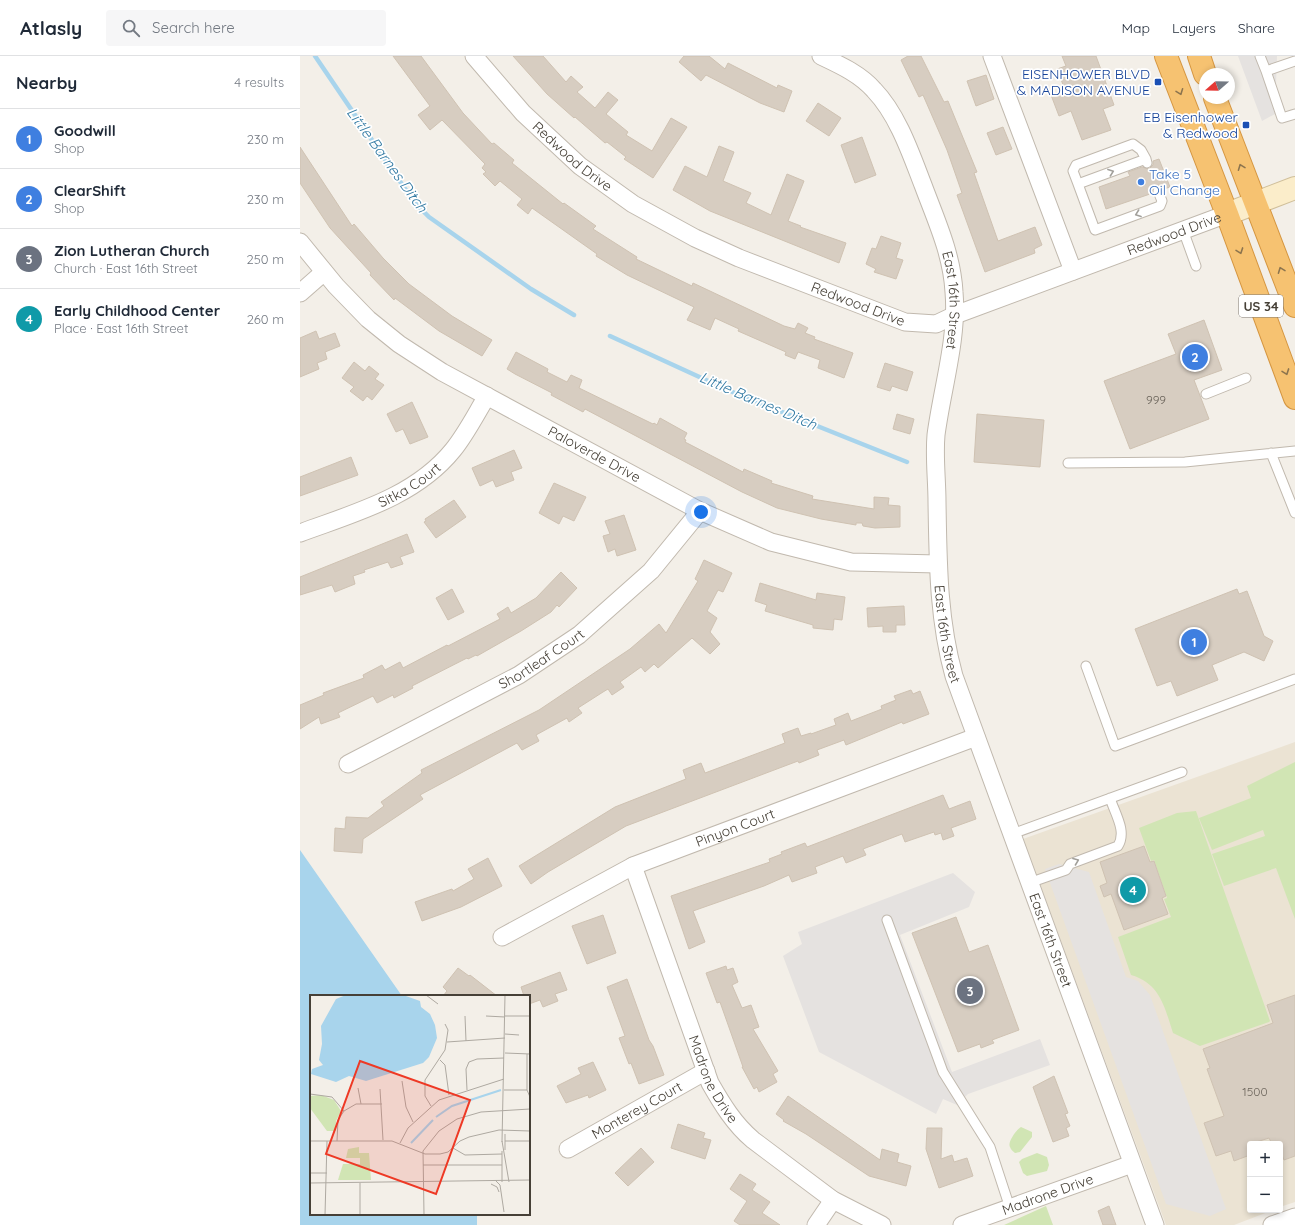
<!DOCTYPE html>
<html lang="en">
<head>
<meta charset="utf-8">
<style>
  body { margin:0; font-family:Quicksand,sans-serif; background:#f6f6f7; color:#1f2937 }
  .controls { position:absolute; right:12px; bottom:12px; display:grid; overflow:hidden; border-radius:4px; box-shadow:0 2px 6px #0003 }
  .controls button { width:36px; height:36px; display:grid; place-items:center; padding:0; border:0; border-bottom:1px solid #e0e1e3; background:#fff; color:#1f2937; font:20px sans-serif }
  .compass { position:absolute; left:899px; top:12px; width:36px; height:36px; border-radius:50%; background:#fff; box-shadow:0 2px 6px #0003; rotate:250deg }
  .you { position:absolute; left:401px; top:456px; width:14px; height:14px; margin:-10px; border:3px solid #fff; border-radius:50%; background:#1a73e8; box-shadow:0 0 0 6px #1a73e833 }
  .badge { display:grid; place-items:center; width:26px; height:26px; border-radius:50%; background:#b45309; color:#fff; font-size:13px; font-weight:700 }
  .pin { position:absolute; translate:-50% -50%; border:2px solid #fff; box-shadow:0 1px 4px #0006 }
  .list { margin:0; padding:0; list-style:none }
  h2 { display:flex; justify-content:space-between; align-items:center; height:52px; margin:0; padding:0 16px; font-size:17px }
  h2 small { font-size:13px; font-weight:400; color:#747a83 }
  .list li { display:grid; grid-template-columns:26px 1fr auto; gap:12px; align-items:center; box-sizing:border-box; height:60px; padding:0 16px; border-top:1px solid #e0e1e3 }
  .list b { display:block; font-size:15px; white-space:nowrap }
  .list p { margin:0; font-size:13px; white-space:nowrap; color:#747a83 }
  .list em { font-size:13px; font-style:normal; color:#747a83 }
  .icon { flex:none; width:22px; height:22px; fill:none; stroke:currentColor; stroke-width:2; stroke-linecap:round; stroke-linejoin:round }
  .map { position:relative; flex:none; width:995px; height:1169px; overflow:hidden }
  header { display:flex; align-items:center; gap:24px; box-sizing:border-box; height:56px; padding:0 20px; background:#fff; border-bottom:1px solid #e0e1e3 }
  header strong { font-size:19px }
  nav { display:flex; gap:22px; margin-inline-start:auto; font-size:14px }
  .search { width:280px; height:36px; background:#f6f6f7; display:flex; align-items:center; gap:10px; box-sizing:border-box; padding:0 14px; border-radius:4px; color:#747a83; font-size:15px }
  main { display:flex }
  aside { flex:1; background:#fff }
  .map>svg:first-child { display:block }
</style>
</head>
<body>
<header>
<strong>Atlasly</strong>
<div class="search"><svg class="icon" aria-label="search" viewBox="0 0 24 24"><circle cx="10" cy="10" r="6"/><path d="M15 15l6 6"/></svg>Search here</div>
<nav><a>Map</a><a>Layers</a><a>Share</a></nav>
</header>
<main>
<aside>
<h2>Nearby<small>4 results</small></h2>
<ul class="list">
<li><span class="badge" style="background:#3f7fe0">1</span><div><b>Goodwill</b><p>Shop</p></div><em>230 m</em></li>
<li><span class="badge" style="background:#3f7fe0">2</span><div><b>ClearShift</b><p>Shop</p></div><em>230 m</em></li>
<li><span class="badge" style="background:#6b7280">3</span><div><b>Zion Lutheran Church</b><p>Church · East 16th Street</p></div><em>250 m</em></li>
<li><span class="badge" style="background:#0f9aa8">4</span><div><b>Early Childhood Center</b><p>Place · East 16th Street</p></div><em>260 m</em></li>
</ul>
</aside>
<div class="map">
<svg width="995" height="1169" viewBox="0 0 995 1169">
  <rect width="100%" height="100%" fill="#f3efe8"/>
  <path fill="#ebe3d3" d="M995,686V1146L980,1151V1088H950V1154H973L934,1169H866L723,783Z"/>
  <path fill="#d1e5b4" d="M995,706V863L976,812L924,830L912,798L965,780L963,774L912,794L899,762L951,742L947,730Z
    M896,755L970,965L969,966L900,990L873,977C865,952 860,927 831,919L818,881L871,861L864,843L867,842L854,804L851,805L839,772L877,757Z
    M721,1071L732,1076V1081L720,1096L715,1097C713,1095 711,1094 710,1091C707,1086 717,1073 721,1071Z
    M737,1097L747,1101L749,1109L747,1115L727,1120L723,1117L719,1106L722,1103Z
    M746,1150L753,1169H704Z"/>
  <path fill="#e5e2e0" d="M938,0H977L975,58L962,65Z
    M759,808L789,816L826,921L838,925L850,939L926,1153L910,1160L866,1148L745,813Z
    M653,817L675,836L669,851L600,879L652,1016L740,983L750,1009L668,1038L657,1049L643,1043L636,1058L519,996L483,900L502,888L498,876Z"/>
  <path fill="#a8d4ec" d="M0,794L102,940H11V1158H177V1169H0Z"/>
  <g fill="none" stroke-linecap="round" stroke-linejoin="round">
    <path stroke="#a8d4ec" stroke-width="4.5" d="M15,0L114,146L129,161L231,233L274,259
      M310,280L430,335L607,406"/>
  </g>
  <path fill="#d7cdc1" stroke="#cfc2b2" d="M93,0H121L163,57L192,88L194,87L214,104L212,107L263,148L264,147L296,170L293,173L337,201L336,203L392,230L393,227L484,270L495,273L498,267L508,272L505,277L515,281L514,283L553,297L544,322L518,312L520,304L498,296L495,303L485,299L486,296L438,275L439,273L415,262L410,274L387,264L394,251L327,219L296,200L297,198L232,152L228,158L217,149L222,143L200,125L195,130L183,118L186,116L182,112L185,108L142,64L130,74L118,59L130,50Z
    M213,0H243L266,26L271,20L283,31L277,36L295,52L308,36L318,44L306,58L328,76L326,79L352,95L371,62L387,71L353,122L324,103L326,101L307,86L305,87L275,61L274,62L247,38Z
    M384,0H409L425,13L428,7L477,32L478,29L492,35L484,56L460,47L406,19L401,25L379,6Z
    M608,0H621L644,46L648,45L677,116L674,117L698,185L735,171L742,189L734,193L735,197L685,216L657,139L662,137L647,94L623,39L619,41L601,4Z
    M762,0H796L814,49L803,53L811,74L782,84L771,55L759,60L751,39L765,34L757,13L766,10Z
    M686,19L694,43L676,50L667,25Z
    M518,47L541,62L529,80L506,65Z
    M703,71L712,93L696,99L687,77Z
    M562,81L576,119L555,127L541,89Z
    M419,90L434,96L423,125L451,137L446,147L471,159L487,118L504,125L488,165L501,170L500,171L546,187L539,207L410,155L373,134L385,110L407,121Z
    M0,91L52,170L54,168L83,202L109,228L152,260L192,284L182,300L139,275L95,242L94,244L70,219L71,217L30,172L0,127Z
    M859,103L870,131L864,133L861,130L856,129L853,132V137L806,153L799,131L830,120L828,116L842,111L849,113L853,109V105Z
    M581,180L601,187L596,202L603,204L596,223L574,216L576,213L566,208L572,192L576,193Z
    M904,264L922,314L894,324L909,363L830,393L804,325L876,298L868,278Z
    M16,275L19,283L35,277L40,290L25,296L27,303L17,307L19,313L0,321V282Z
    M216,296L248,313L247,316L267,326L271,319L282,324L279,332L353,368L354,367L357,369L360,362L387,377L384,383L386,384L385,386L443,416L444,413L472,425L471,427L513,440L512,443L574,453V441L589,442L588,449L600,450V471L575,472L563,470L562,467H556V469L521,463L477,452L442,436L285,353L283,356L251,339L252,337L215,318L207,313Z
    M54,306L65,315L69,310L79,318L75,323L84,329L72,344L67,340L63,345L50,335L54,331L42,322Z
    M585,307L613,316L607,335L592,330L590,335L577,331Z
    M112,346L128,381L110,388L103,373L96,376L87,358Z
    M597,358L614,363L610,378L593,373Z
    M677,358L744,364L740,411L674,406Z
    M214,394L222,412L211,416L214,424L196,431L193,424L180,430L172,412Z
    M51,401L58,419L0,440V421Z
    M254,427L286,441L274,465L263,460L259,468L239,457Z
    M154,444L166,461L136,482L124,466L126,465L125,463Z
    M324,459L336,494L317,500L315,493L308,496L303,480L310,478L305,465Z
    M107,478L114,496L100,501L103,508L91,512L88,506L64,514L65,516L53,520L55,528L35,536L32,529L0,539V521Z
    M404,504L432,517L423,536L418,534L407,555L417,562L410,576L420,588L410,598L392,582L358,612L354,608L345,616L341,611L320,626L324,631L312,639L308,633L303,636L278,652L282,657L269,666L267,662L236,679L239,685L222,694L217,687L120,739L123,743L63,783L62,797L34,795L35,772L45,773L46,761L68,762L84,750L81,746L122,717L121,714L239,654L330,593L359,568L366,577L398,525L395,523Z
    M261,516L277,532L259,551L257,549L251,556L221,575L177,600L176,599L168,603L167,602L112,630L113,632L94,642L93,639L77,647L73,640L38,657L40,661L21,668L19,661L0,673V649L24,639L23,637L64,622L63,619L82,609L85,614L100,606L103,612L147,589L148,590L200,563L197,558L208,551L211,557L236,542Z
    M460,527L516,544L517,537L545,541L542,564L534,563L533,574L513,572V569L465,555L467,549L455,545Z
    M152,533L164,556L148,564L136,542Z
    M937,533L939,538L947,535L964,580L973,585L964,605L944,596L912,609L918,624L877,640L871,625L857,630L835,573Z
    M604,550L605,569H596V576H583V570L568,571L567,552Z
    M611,634L613,638L620,635L629,658L603,668L602,666L546,689L544,684L517,694L519,699L499,707L498,705L326,770L248,816L231,828L219,810L315,751L386,723L383,714L401,707L405,717L485,687L482,678L498,672L501,680L511,677V678L536,669L534,663L548,657L551,665L582,653L581,650L596,644L594,640Z
    M643,739L649,753L670,745L676,763L651,772L654,780L643,784L641,777L635,779L634,776L605,786L602,778L563,793L566,799L546,807L543,800L515,811L517,817L492,826L489,819L464,830L393,855L405,886L389,893L371,840L470,806L469,803L482,798L481,796L505,787L507,791Z
    M844,790L850,806L854,805L866,840L862,842L868,858L824,874L811,838L804,841L800,830L807,827L800,806Z
    M188,802L202,830L161,851L122,865L115,846L152,833L153,835L174,823L168,813Z
    M303,859L316,897L287,908L272,870Z
    M656,861L669,896L688,889L719,974L692,984L694,987L681,992L680,988L658,996L612,877Z
    M426,910L427,914L433,912L438,926L432,929L442,952L451,949L459,971L453,973L478,1015L473,1018L477,1026L459,1036L457,1031L454,1033L442,1011H443L420,946L417,947L406,917Z
    M158,912L169,920L170,919L197,940H143L147,935L143,931Z
    M260,916L267,934L255,938L258,945L243,951L240,944L229,948V940H224L221,931Z
    M327,923L349,984L353,990L364,1019L339,1028L331,1007L329,1008L319,982L325,980L307,931Z
    M995,939V1100L984,1104L982,1099H980V1088H972L969,1082L950,1088V1099L934,1105L931,1095L916,1100L904,1067L924,1060L907,1013L910,1012L903,993L973,967L967,949Z
    M293,1006L306,1034L289,1042L288,1039L266,1047L257,1030L281,1018L278,1012Z
    M754,1020L768,1057L765,1058L770,1070L766,1072L769,1080L753,1086L733,1031Z
    M488,1040L580,1104L582,1093L599,1098L597,1106L611,1110L606,1130L569,1120L506,1078L483,1065L484,1064L476,1058Z
    M378,1068L405,1077L403,1082L411,1084L405,1103L371,1092Z
    M627,1072H642L641,1103L652,1099L654,1106L667,1102L673,1120L639,1132L626,1093Z
    M341,1092L354,1106L328,1130L315,1117Z
    M440,1118L456,1128L452,1134L470,1146L462,1157L480,1169H440L434,1165L447,1145L430,1133Z
    M809,1150L816,1169H803L798,1155Z"/>
  <g fill="none" stroke-linecap="round" stroke-linejoin="round">
    <g stroke="#c1b9ae" stroke-width="11">
      <path id="lane" d="M960,0L966,15
        M995,5L966,15L982,62L995,58
        M847,107L846,103L778,128L795,174L860,150L862,145L858,135
        M778,128L773,115L776,109L833,88L841,94L846,103
        M883,174L896,210
        M906,338L946,322
        M971,397L995,457
        M768,407L885,406L995,395
        M786,610L815,690L995,623
        M712,778L882,716
        M729,827L766,814L770,808L818,790C827,775 815,758 810,742
        M587,864L643,1016L690,1091L710,1152"/>
    </g>
    <g stroke="#c1b9ae" stroke-width="19">
      <g id="street">
        <path id="s1" d="M174,0L223,57L280,110L333,148L395,182L439,202L605,266L636,268L655,259L927,158"/>
        <path id="s2" d="M521,0C540,9 560,18 574,34C598,59 611,98 623,129C636,164 652,198 654,236C658,282 642,333 636,379C634,401 637,424 637,446C638,505 638,563 654,620L855,1169"/>
        <path d="M692,0L773,215"/>
        <path id="s3" d="M0,186L36,230L68,263L99,288L142,316L400,455L471,486L551,506L638,508"/>
        <path d="M0,237L24,216"/>
        <path id="s4" d="M0,477C54,457 115,441 153,394C166,378 176,358 187,340"/>
        <path id="s5" d="M48,708L219,619L279,579L351,515L400,455"/>
        <path id="s6" d="M333,810L410,1027C422,1048 434,1068 453,1084L533,1144L582,1169"/>
        <path id="s7" d="M202,881L333,810L676,681"/>
        <path id="s8" d="M268,1093L406,1015"/>
        <path d="M516,1169L533,1144"/>
        <path id="s9" d="M662,1169L832,1108"/>
        <path d="M972,1169L995,1161"/>
      </g>
    </g>
    <g stroke="#d0bf9a" stroke-width="24">
      <path id="secondary" d="M927,158L995,132"/>
    </g>
    <g stroke="#d59641" stroke-width="24">
      <path id="highway" d="M866,0L927,158L995,342
        M899,0L905,18
        M915,42L995,250"/>
    </g>
    <use href="#lane" stroke="#fff" stroke-width="9"/>
    <use href="#street" stroke="#fff" stroke-width="17"/>
    <use href="#secondary" stroke="#fbedca" stroke-width="22"/>
    <use href="#highway" stroke="#f6c271" stroke-width="22"/>
  </g>
  <defs><path id="oneway-chevron" d="M-2-3.5L2.5 0L-2 3.5" fill="none" stroke-width="1.6" stroke-linecap="round" stroke-linejoin="round"/></defs>
  <g stroke="#8c744e">
    <use href="#oneway-chevron" transform="translate(880 36) rotate(69)"/>
    <use href="#oneway-chevron" transform="translate(941 111) rotate(-111)"/>
    <use href="#oneway-chevron" transform="translate(940 195) rotate(70)"/>
    <use href="#oneway-chevron" transform="translate(981 214) rotate(-111)"/>
    <use href="#oneway-chevron" transform="translate(986 316) rotate(70)"/>
  </g>
  <g stroke="#a2a09b">
    <use href="#oneway-chevron" transform="translate(811 116) rotate(-20)"/>
    <use href="#oneway-chevron" transform="translate(838 158) rotate(160)"/>
    <use href="#oneway-chevron" transform="translate(776 805) rotate(-21)"/>
  </g>
  <g fill="#1a4fb4" stroke="#fff" stroke-width="1.5">
    <rect x="854" y="22" width="8" height="8" rx="2"/>
    <rect x="942" y="65" width="8" height="8" rx="2"/>
  </g>
  <circle fill="#3f7fe0" stroke="#fff" stroke-width="1.5" cx="841" cy="126" r="4"/>
  <g text-anchor="middle" stroke-width="3.5" stroke-linejoin="round" paint-order="stroke">
    <g font-size="12" fill="#6a635a">
      <text x="856" y="348">999</text>
      <text x="955" y="1040">1500</text>
    </g>
    <rect fill="#fff" stroke="#7e7973" stroke-width="1" x="939" y="239" width="44" height="22" rx="3"/>
    <g font-size="13" font-weight="bold" fill="#464037">
      <text x="961" y="255">US 34</text>
    </g>
    <g font-size="14" fill="#164399" stroke="#fff" text-anchor="end">
      <text x="850" y="23">EISENHOWER BLVD<tspan x="850" dy="16">&amp; MADISON AVENUE</tspan></text>
      <text x="938" y="66">EB Eisenhower<tspan x="938" dy="16">&amp; Redwood</tspan></text>
    </g>
    <g font-size="14" fill="#464037" stroke="#fff">
      <text dy="5" stroke="none"><textPath href="#s1" startOffset="141">Redwood Drive</textPath></text>
      <text dy="5" stroke="none"><textPath href="#s1" startOffset="801">Redwood Drive</textPath></text>
      <text dy="5" stroke="none"><textPath href="#s2" startOffset="291">East 16th Street</textPath></text>
      <text dy="5" stroke="none"><textPath href="#s1" startOffset="465">Redwood Drive</textPath></text>
      <text dy="5" stroke="none"><textPath href="#s3" startOffset="367">Paloverde Drive</textPath></text>
      <text dy="5" stroke="none"><textPath href="#s4" startOffset="120">Sitka Court</textPath></text>
      <text dy="5" stroke="none"><textPath href="#s2" startOffset="627">East 16th Street</textPath></text>
      <text dy="5" stroke="none"><textPath href="#s5" startOffset="220">Shortleaf Court</textPath></text>
      <text dy="5" stroke="none"><textPath href="#s7" startOffset="258">Pinyon Court</textPath></text>
      <text dy="5" stroke="none"><textPath href="#s2" startOffset="951">East 16th Street</textPath></text>
      <text dy="5" stroke="none"><textPath href="#s6" startOffset="228">Madrone Drive</textPath></text>
      <text dy="5" stroke="none"><textPath href="#s8" startOffset="79">Monterey Court</textPath></text>
      <text dy="5" stroke="none"><textPath href="#s9" startOffset="91">Madrone Drive</textPath></text>
    </g>
    <g font-size="14" fill="#366cbe" stroke="#fff" text-anchor="start">
      <text x="849" y="123">Take 5<tspan x="849" dy="16">Oil Change</tspan></text>
    </g>
    <g font-size="15" font-style="italic" fill="#347ba4" stroke="#fff">
      <text transform="translate(87 104) rotate(54)" y="5">Little Barnes Ditch</text>
      <text transform="translate(458 345) rotate(23)" y="5">Little Barnes Ditch</text>
    </g>
  </g>
  <g transform="translate(10 939)">
    <rect width="220" height="220" fill="#f3efe8"/>
    <path d="M11,100L24,105L31,116L26,126V136H17L0,113V101ZM49,152V158H59L61,185H28L33,169H50V163H36L38,154Z" fill="#d1e5b4"/>
    <path d="M36,0H93L110,6L111,12L120,19L125,30L127,43L119,62L113,68L56,86L39,81L26,87L1,79L2,74L13,70L9,65L12,49L11,31L26,4Z" fill="#a8d4ec"/>
    <path fill="none" stroke="#a8d4ec" stroke-width="2" d="M126,122L142,111L191,95M101,148L123,125"/>
    <path fill="none" stroke="#aea9a1" stroke-width="1" d="M116,0L128,9M150,0H175M155,21L156,46M176,21L195,22M195,21H220M195,39L209,40M137,47L195,43M195,58L220,59M217,59V95L220,102M130,65L135,70L139,100M92,86L96,112L103,127M48,93L51,109M70,94L73,145M157,95L156,74L159,67L167,64L194,63M194,95H217M0,99L22,102L34,116M121,111L115,101V85L135,55L138,35L135,29M195,139V155M0,146H82L115,159H130L138,157L150,146L159,142L189,135L220,136M27,146L28,125L34,116L46,109H72M192,146L199,187M195,146H220M192,147L195,0M90,148L98,133L129,105L194,84M143,153L155,160L192,159M192,156V187M113,170H192M0,178H17M185,185L190,190L194,217M0,188L220,185M181,189L187,192L189,197M15,220L17,146M50,220V188M114,220L113,156L129,136L147,124L171,117L220,114"/>
    <path fill="#ee3925" fill-opacity="0.15" stroke="#ee3925" stroke-width="2" d="M50,66L160,105L126,199L16,159Z"/>
    <rect width="220" height="220" fill="none" stroke="#464037" stroke-width="2"/>
  </g>
</svg>
<div class="controls">
<button>+</button>
<button>−</button>
</div>
<svg class="compass" viewBox="-18 -18 36 36"><path d="M0-13l5 13h-10z" fill="#e53935"/><path d="M0 13l5-13h-10z" fill="#747a83"/></svg>
<div class="you"></div>
<div class="pin badge" style="left:894px;top:586px;background:#3f7fe0">1</div>
<div class="pin badge" style="left:895px;top:301px;background:#3f7fe0">2</div>
<div class="pin badge" style="left:670px;top:935px;background:#6b7280">3</div>
<div class="pin badge" style="left:833px;top:834px;background:#0f9aa8">4</div>
</div>
</main>
</body>
</html>
